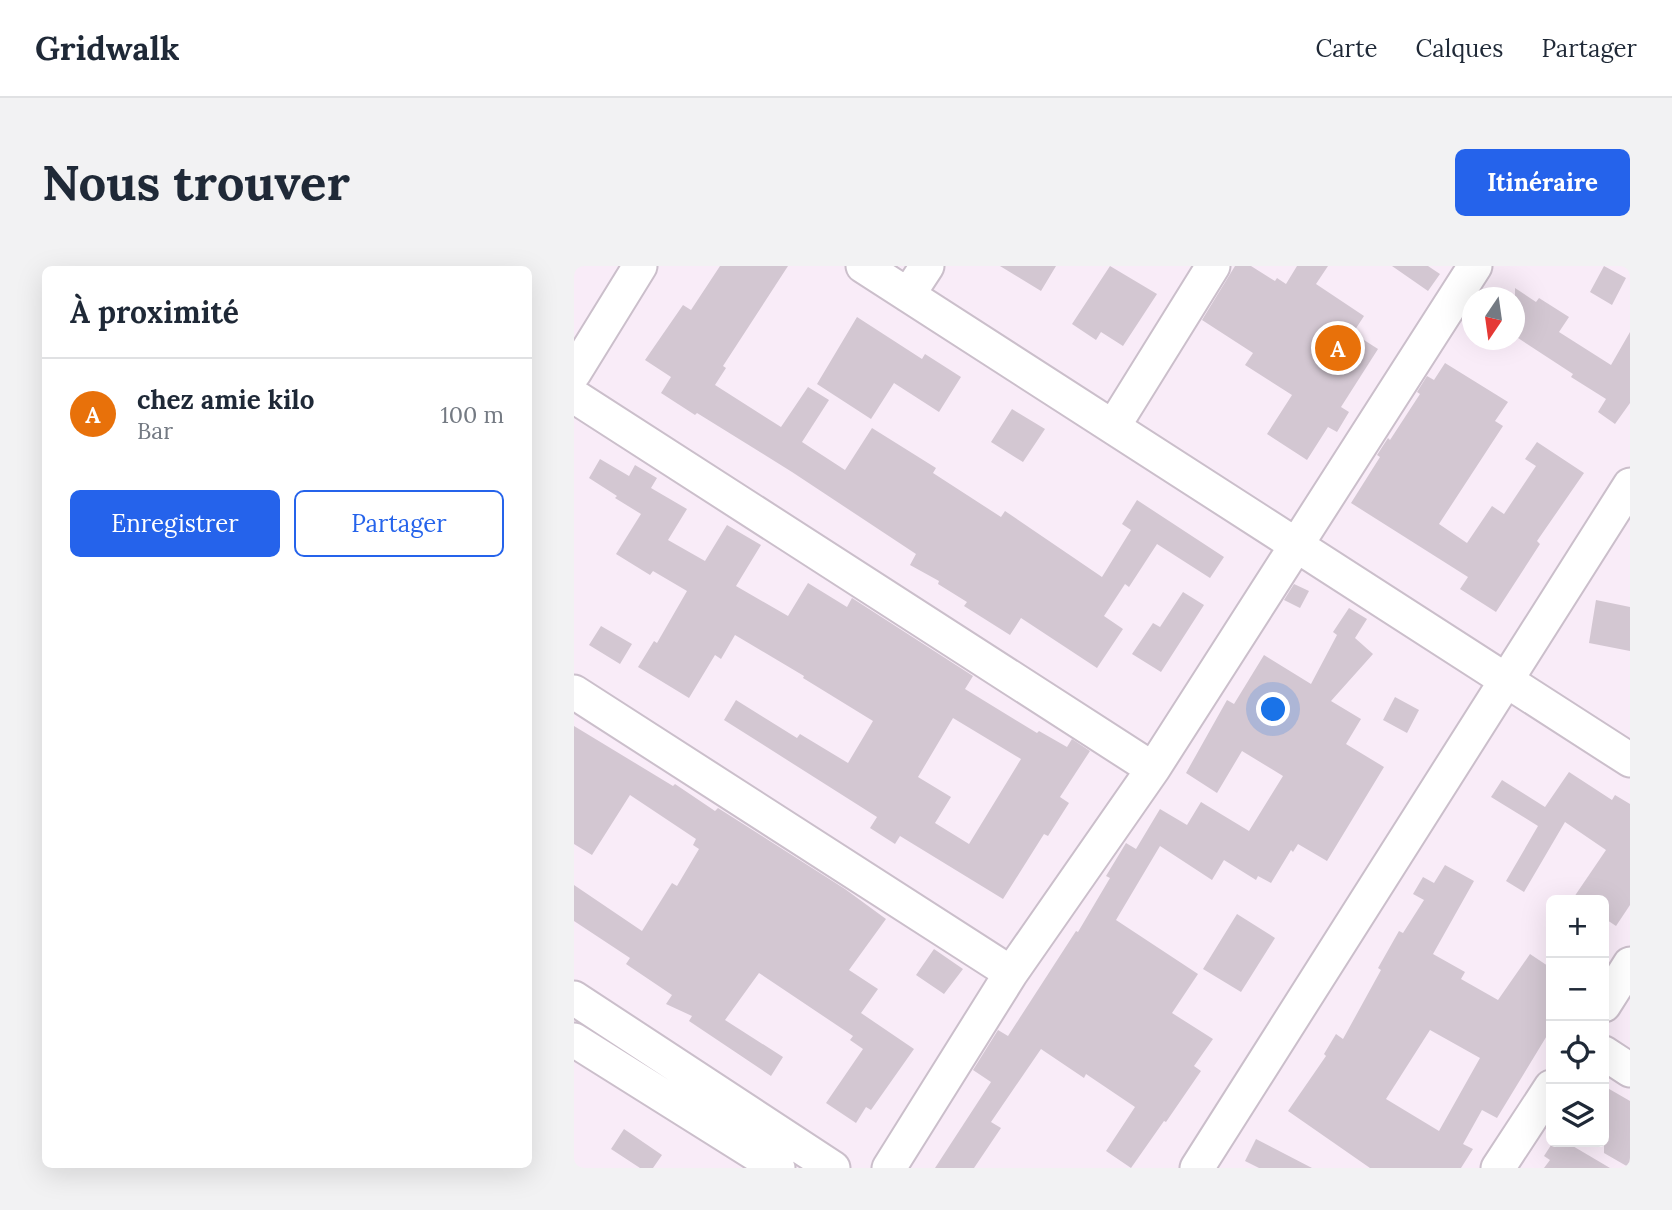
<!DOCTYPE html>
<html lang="fr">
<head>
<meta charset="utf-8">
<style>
  body { margin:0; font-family:Lora,serif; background:#f2f2f3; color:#1f2937 }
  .controls { position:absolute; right:21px; bottom:21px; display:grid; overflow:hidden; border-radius:10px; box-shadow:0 7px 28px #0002 }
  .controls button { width:63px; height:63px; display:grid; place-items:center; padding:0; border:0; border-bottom:2px solid #e0e1e3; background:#fff; color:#1f2937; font:35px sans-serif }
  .compass { position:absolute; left:888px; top:21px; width:63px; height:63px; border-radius:50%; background:#fff; box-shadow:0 7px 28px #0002; rotate:193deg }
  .you { position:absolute; left:700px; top:444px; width:24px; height:24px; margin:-18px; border:5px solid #fff; border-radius:50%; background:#1a73e8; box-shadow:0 0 0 10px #1a73e833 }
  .badge { display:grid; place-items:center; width:46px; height:46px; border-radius:50%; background:#2563eb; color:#fff; font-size:23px; font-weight:700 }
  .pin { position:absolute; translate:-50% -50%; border:4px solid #fff; box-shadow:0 2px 7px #0006 }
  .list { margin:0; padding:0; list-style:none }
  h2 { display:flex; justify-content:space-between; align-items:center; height:91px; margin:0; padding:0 28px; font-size:30px }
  h2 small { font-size:23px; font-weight:400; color:#747a83 }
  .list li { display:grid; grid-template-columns:46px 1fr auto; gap:21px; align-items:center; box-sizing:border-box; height:112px; padding:0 28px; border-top:2px solid #e0e1e3 }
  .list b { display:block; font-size:26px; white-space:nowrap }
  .list p { margin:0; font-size:23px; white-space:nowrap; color:#747a83 }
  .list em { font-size:23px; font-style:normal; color:#747a83 }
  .actions { display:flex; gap:14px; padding:21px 28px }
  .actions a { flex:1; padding:16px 0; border:2px solid #2563eb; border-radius:10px; text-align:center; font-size:24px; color:#2563eb }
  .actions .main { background:#2563eb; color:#fff }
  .icon { flex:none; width:38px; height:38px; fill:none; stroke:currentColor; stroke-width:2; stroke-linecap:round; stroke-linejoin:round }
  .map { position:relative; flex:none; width:1056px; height:902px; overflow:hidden; border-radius:10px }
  header { display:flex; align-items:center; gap:42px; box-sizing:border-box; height:98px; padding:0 35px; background:#fff; border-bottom:2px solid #e0e1e3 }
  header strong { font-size:33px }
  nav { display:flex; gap:38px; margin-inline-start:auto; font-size:24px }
  .intro { display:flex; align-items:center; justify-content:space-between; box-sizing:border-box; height:168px; padding:0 42px }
  h1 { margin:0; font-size:49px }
  .button { padding:18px 32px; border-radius:10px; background:#2563eb; color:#fff; font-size:24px; font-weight:700 }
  main { display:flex; gap:42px; padding:0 42px }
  aside { flex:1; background:#fff; border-radius:10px; box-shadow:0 7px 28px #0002 }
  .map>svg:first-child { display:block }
</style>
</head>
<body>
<header>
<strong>Gridwalk</strong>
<nav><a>Carte</a><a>Calques</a><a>Partager</a></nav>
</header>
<div class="intro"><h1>Nous trouver</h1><a class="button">Itinéraire</a></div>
<main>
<aside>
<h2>À proximité<small></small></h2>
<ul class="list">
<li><span class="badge" style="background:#e8710a">A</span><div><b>chez amie kilo</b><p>Bar</p></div><em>100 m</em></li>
</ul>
<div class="actions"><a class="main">Enregistrer</a><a>Partager</a></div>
</aside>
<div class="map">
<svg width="1056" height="902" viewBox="0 0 1056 902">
  <rect width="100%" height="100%" fill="#f9ecf8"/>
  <path fill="#d3c7d2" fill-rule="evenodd" d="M146,0H214L149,100L152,102L141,119L207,161L234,121L255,134L228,176L271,204L298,162L362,202L359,207L427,251L431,245L528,311L557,264L548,258L563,234L650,291L636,312L583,278L555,321L551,318L530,350L549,363L523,402L447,352L436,369L390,340L393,336L364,318L365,315L336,299L342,288L218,206L123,147L121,149L87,127L97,111L71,94L109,39L117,44Z
    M426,0H482L467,25Z
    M536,0L583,28L549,80L527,66L522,74L498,58Z
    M661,0H677L701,15L703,12L712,18L723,0H754L742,18L790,50L779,67L804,83L767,141L775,146L763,166L754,161L733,194L693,168L718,129L671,99L679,87L628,54Z
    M818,0H854L866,8L854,25Z
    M1030,0L1052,12L1038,39L1016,26Z
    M941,22L962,36L965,32L995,51L985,66L1037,99L1056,66V137L1041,158L1024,146L1032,133L997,111L999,108L941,70Z
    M283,51L348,93L351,88L387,111L365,146L320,117L297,153L243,118Z
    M871,97L934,136L921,155L929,160L865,258L893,277L918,240L930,248L962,200L951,193L963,176L1010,207L963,275L966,278L922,346L886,323L894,311L777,237L806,191L803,189L814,172L816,174L846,128L843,126L853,110L860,114Z
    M438,143L471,163L449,196L417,176Z
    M26,193L55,210L61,199L83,212L77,222L113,243L94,274L131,295L153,259L187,279L162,320L214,350L234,317L273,341L278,332L399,410L391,423L463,467L465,465L493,481L498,473L516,485L486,531L495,537L474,570L470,568L429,633L326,570L321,578L296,562L303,551L150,454L162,434L223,472L226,468L274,497L299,455L229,412L230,410L161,369L147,393L141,389L115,432L64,401L80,375L83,377L113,325L79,305L76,309L42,288L67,248L41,232L43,230L15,212ZM379,452L447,493L395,578L361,557L377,531L344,511Z
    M720,318L735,325L726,342L710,334Z
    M609,326L630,339L587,406L558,388L579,357L586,361Z
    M1022,334L1056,341V385L1015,377Z
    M775,342L793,353L781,372L799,388L757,435L787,453L772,478L810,501L753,595L724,578L719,586L717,584L697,617L684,610L682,614L650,594L638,614L586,580L542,654L624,708L598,747L639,773L620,800L627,805L592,856L590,855L557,902L532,885L561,841L512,808L510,812L467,783L417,856L427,862L400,902H361L417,816L399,804L424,764L434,770L502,665L504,666L536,612L532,610L552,577L562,583L586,543L613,559L627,536L675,565L709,510L668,485L643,527L612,507L653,434L660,438L690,389L737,418L763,369L759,366Z
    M27,360L58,378L46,398L15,379Z
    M821,431L845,444L833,467L809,454Z
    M0,460L99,520L101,518L141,545L144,542L271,623L312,653L275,704L304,723L287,747L340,783L297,844L292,841L282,857L252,837L289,783L276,774L279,770L185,707L151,754L209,791L197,810L115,755L118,750L92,738L98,729L52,698L56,692L0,655V619L68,665L98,617L103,620L125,583L119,579L122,573L56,529L18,589L0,578Z
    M995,506L1038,534L1041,529L1056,538V639L1042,660L1030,652V634H998L1032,584L991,556L950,626L932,615L964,560L917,531L928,514L971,541Z
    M871,599L900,615L859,688L891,706L887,713L924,734L956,688L977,702V763L923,852L908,844L889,878L899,883L887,902H796L714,845L752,790L750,788L762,768L769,773L807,704L804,702L825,665L829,667L850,634L839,628L849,611L860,617ZM856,764L906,792L865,865L812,833Z
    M663,648L701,672L667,726L629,703Z
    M360,683L389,703L370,728L342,709Z
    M1030,820L1056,835V902L1030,887Z
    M50,863L88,889L79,902H66L37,883Z
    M682,873L738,902H685L671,895Z
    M979,876H992L1036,902H970L976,894L970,890Z"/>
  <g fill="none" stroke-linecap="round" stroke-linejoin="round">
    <g stroke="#cbbfcb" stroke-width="37">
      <path id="minor" d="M289,0L1056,494
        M334,29L353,0
        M0,107L66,0
        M0,130L579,503
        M539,161L639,0
        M0,426L437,707
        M0,732L259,902
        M1030,739L1056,698
        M0,774L204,902
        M1030,787L1056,804
        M315,902L437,707L579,503L901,0
        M623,902L1056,219
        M924,902L977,821"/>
    </g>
    <use href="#minor" stroke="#fff" stroke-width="33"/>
  </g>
</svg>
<div class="controls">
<button>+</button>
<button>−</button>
<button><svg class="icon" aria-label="locate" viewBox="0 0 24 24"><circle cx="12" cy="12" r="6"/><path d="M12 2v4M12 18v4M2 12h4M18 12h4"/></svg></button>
<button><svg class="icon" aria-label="layers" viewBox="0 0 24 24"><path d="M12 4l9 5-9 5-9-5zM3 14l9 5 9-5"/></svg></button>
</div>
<svg class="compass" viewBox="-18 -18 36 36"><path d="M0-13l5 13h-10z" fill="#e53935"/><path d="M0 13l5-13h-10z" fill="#747a83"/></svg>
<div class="you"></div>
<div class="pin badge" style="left:764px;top:82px;background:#e8710a">A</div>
</div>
</main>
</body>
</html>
